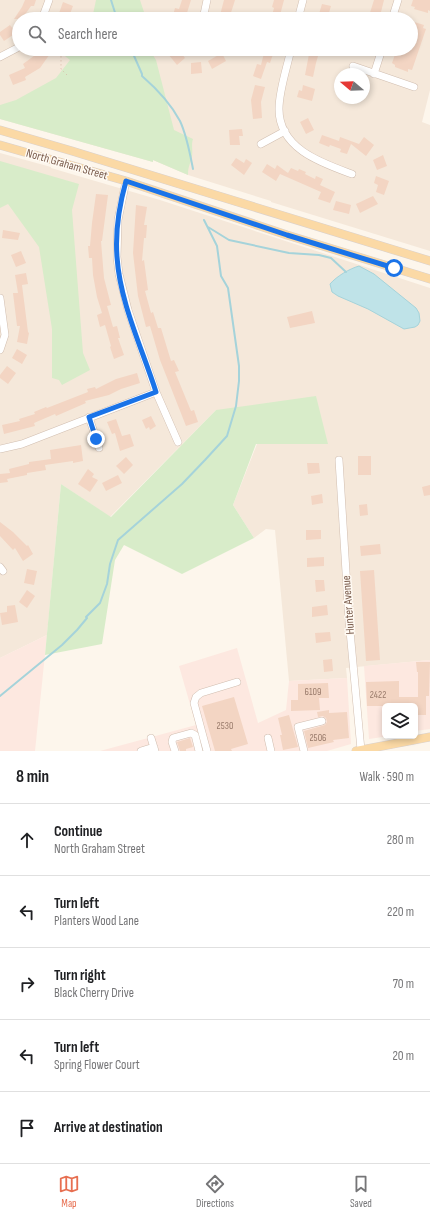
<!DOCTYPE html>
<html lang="en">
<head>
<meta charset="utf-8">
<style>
  body { margin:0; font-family:"Sofia Sans Condensed",sans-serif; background:#f2f2f2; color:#202124 }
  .controls { position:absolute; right:12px; bottom:12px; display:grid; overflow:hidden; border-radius:6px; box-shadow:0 2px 6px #0003 }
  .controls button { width:36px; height:36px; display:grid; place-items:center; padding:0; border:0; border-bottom:1px solid #e0e0e0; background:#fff; color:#202124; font:20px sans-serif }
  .compass { position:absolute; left:334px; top:68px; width:36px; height:36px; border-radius:50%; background:#fff; box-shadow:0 2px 6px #0003; rotate:289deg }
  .stop { position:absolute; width:12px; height:12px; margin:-9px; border:3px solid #1a73e8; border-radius:50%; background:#fff }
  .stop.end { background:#1a73e8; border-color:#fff; box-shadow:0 1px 4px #0008 }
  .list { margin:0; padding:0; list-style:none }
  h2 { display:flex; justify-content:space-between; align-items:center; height:52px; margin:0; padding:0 16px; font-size:17px }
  h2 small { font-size:13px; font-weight:400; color:#757577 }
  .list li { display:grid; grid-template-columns:26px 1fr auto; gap:12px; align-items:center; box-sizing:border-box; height:72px; padding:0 16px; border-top:1px solid #e0e0e0 }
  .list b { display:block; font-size:15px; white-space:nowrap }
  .list p { margin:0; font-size:13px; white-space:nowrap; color:#757577 }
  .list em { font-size:13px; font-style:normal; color:#757577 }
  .icon { flex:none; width:22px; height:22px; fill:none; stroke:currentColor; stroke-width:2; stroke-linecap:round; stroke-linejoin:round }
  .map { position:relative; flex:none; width:430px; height:751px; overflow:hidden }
  .search { position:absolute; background:#fff; box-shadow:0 2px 6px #0003; left:12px; right:12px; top:12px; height:44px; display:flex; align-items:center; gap:10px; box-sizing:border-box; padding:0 14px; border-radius:22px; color:#757577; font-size:15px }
  .sheet { height:412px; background:#fff }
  nav { display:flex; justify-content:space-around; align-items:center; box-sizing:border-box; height:56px; border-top:1px solid #e0e0e0; background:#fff; font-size:11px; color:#757577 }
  nav a { display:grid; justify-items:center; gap:2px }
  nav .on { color:#e76f51 }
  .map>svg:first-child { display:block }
</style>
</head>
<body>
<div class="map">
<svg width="430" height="751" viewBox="0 0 430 751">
  <rect width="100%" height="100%" fill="#fdf6ec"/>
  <path fill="#f5e8da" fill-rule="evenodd" d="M0,0H430V90L422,122L430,125V251L271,202V201L188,175L153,160V162L0,119ZM19,19H411V49H19ZM340,74H364V98H340Z
    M0,153L51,167V168L160,200L430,288V660L346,668L347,678L289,681L275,530L266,529L254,538L233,505L257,444L216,410L110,517L61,484L47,635L0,658Z"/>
  <path fill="#fde8e0" d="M47,635L35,751H0V658Z
    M237,648L258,723L286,710L289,681L347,678L351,744L327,751H100L196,725L179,666Z
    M430,660V729L415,731V706H385V736H389L369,739L364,666Z"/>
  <path fill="#d8ecc9" d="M96,0H140L146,18L92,19Z
    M56,49H149L156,60L174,130L193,139C191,145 193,150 192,156C191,163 188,165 188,175L153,160V162L0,119V105L16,100L56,78L70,60Z
    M0,161L79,184L72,210L83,353L90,370L62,385L59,380L52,378V329L39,247L8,204L0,208Z
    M316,396L328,444H256L233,505L254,538L182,574L124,545L115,560L102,644L45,655L61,484L111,517L216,410Z"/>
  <path fill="#bfe3e8" stroke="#a5d3da" d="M359,266L374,274L416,308L419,313L420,321L418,325L415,327L404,329L368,309L338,296L332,292L330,284C337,276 349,269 359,266Z"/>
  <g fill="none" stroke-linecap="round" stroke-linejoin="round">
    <path stroke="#a5d3da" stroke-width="2" d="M111,0L117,19
      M131,49L142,74V76C157,89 171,104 180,121C187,136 190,154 193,169
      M208,227L229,240L289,253L319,255L331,258L346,272
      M0,696L62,645L77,630L87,618L86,617L100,603L107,584L110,564L118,540L182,484L205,460L227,436L236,406L239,381V366L228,288L221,276L217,246L204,220"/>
  </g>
  <path fill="#f3d5c3" d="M25,0H36L34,6H31L24,16L29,19H14L22,7Z
    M182,0H191L186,16L183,15L182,19H172L175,8L179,9Z
    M224,0H235L229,19H219Z
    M274,0H284L279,19H271L274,8L272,7Z
    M374,0H384L381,12L379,19H368Z
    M413,0H430V11L428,10V13L414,9L415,7L411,6Z
    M63,2L73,6L68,19H57Z
    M322,4L331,6L328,16L319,14Z
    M411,21L424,25L423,28L426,29L412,70L408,69V72L395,67V65L392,63L397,49H411Z
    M10,25L16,33L4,41L0,35V32Z
    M41,49H49L52,51L40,68L25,77L26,80L13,85L9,75L25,68L23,64L38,53Z
    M174,49H178L185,58L177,65L168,54Z
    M265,49L274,51L270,63L267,62L261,79L253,76L257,64L261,65Z
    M310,49H320L316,63L313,77L305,75Z
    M222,53L226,61L212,69L208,61Z
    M201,62L202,73L191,74V63Z
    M255,85L265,87L261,102L262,118L253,119L251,100Z
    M303,85L315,89L312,101L297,97L299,90L302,91Z
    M308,118L314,130L306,134L300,122Z
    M242,129L243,136H239L240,145H230L229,130Z
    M322,135L339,141L340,137L359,144L364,137L374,145L366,156L351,144L347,154L340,152L341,149L330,145L329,147L319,143Z
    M383,155L387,166L377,170L373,160Z
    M236,158L244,163L246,159L252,163L244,175L231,165Z
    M267,164L275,169L277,165L288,173L291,168L298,171L299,169L306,172L305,174L315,179L316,176L323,179L320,185L335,192L330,203L318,199L321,192L280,174L276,181L262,172Z
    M376,176L389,181L384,195L376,192L378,185L374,183Z
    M96,194L108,195L102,241H101L104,278L111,305L107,306L113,327L117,326L120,338H118L124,355L114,359L110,347L111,346L105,325L100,327L97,315L102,313L97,297L93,275L92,258H89L88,246H90L92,223Z
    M373,196L378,204L360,213L356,204Z
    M336,201L351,205L349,214L333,210Z
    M136,205L147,207L144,225H147L146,238H144L142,261L144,260L148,290L145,291L151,313L153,312L158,328H161L171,361L174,360L179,371L175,372L191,411L194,410L198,422L186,426L160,360L150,326L146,327L138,296L133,253Z
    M3,230L20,233L18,240L2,238Z
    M21,251L26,263L16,267L11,255Z
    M26,273L28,284L22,285L28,332L29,333L27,344L17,342L20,326H17L13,293H18L15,275Z
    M312,311L315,323L290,328L287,317Z
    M17,349L27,355L22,364L12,358Z
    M7,366L16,373L8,384L0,378V375Z
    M137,373L140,383L121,389L109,395L85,401L86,403L56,416L55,414L34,423L35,426L4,434L2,425L20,421L19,419L35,414L34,412L46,407L47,408L88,392L87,389L95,387L96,389L116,379Z
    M151,416L156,426L150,430L149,427L146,429L142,420Z
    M116,419L122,436L130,434L134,446L120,451L115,433L112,434L107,422Z
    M81,445L83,461L73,463V461L45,465L46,470L27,473V475L7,479L8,482L0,483V474L10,473L9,469L29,464V462L51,459L50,450Z
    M358,456H371V475H358Z
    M126,457L133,465L124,474L116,466Z
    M307,463H319L320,473L308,474Z
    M88,469L94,474L92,477L98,480L90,492L78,484Z
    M118,475L122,483L106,491L102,483Z
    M430,485V495L424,496L422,487Z
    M322,494L323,503L312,505L311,496Z
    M367,504L368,515L360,516L359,505Z
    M0,522L13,532L27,546L28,545L33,554L23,561L15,548L13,550L0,536Z
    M306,530H321V539L306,540Z
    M380,544L381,554L361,556L360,546Z
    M324,557V566L307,567V558Z
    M27,569L37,571L34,585L24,583Z
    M374,570L380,660L366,661L360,571Z
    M315,580H324L325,591L316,592Z
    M27,590L35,596L27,608L19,602Z
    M15,605L18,622L2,625L0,613L7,612V606Z
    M327,605L328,615L312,617V607Z
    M330,632L331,641L316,643L315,633Z
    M332,659L333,671L324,672L323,660Z
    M416,662H430L429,696H426V715H415V706H367L366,682L399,681V697H418V672H417Z
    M328,683L329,698H319L320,710L291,711V700H298V684Z
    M234,697L248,744L231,749L232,751H215L202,706Z
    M329,710V713L347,712L349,738L333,740L334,742L308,748L304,731L325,725L327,722L326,718L323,716L318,717L317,712Z
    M289,715L298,747L283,750L280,735H282L278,718Z
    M190,738L193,747L186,749V751H180L177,742Z"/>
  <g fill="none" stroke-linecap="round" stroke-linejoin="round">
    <g stroke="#d1beb0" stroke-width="8">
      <path id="minor" d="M42,19L49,0
        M203,19L207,0
        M298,19L303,0
        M392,19L398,0
        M291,49C287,68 279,90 279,109C279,149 322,163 352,174
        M0,57L19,47
        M353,66L414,87
        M374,74L382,49
        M261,144L285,131
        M126,181L118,220L117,257L119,274L128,310L156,392L178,442
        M0,298L5,335L0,350
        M89,417L99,448
        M0,449L22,444L40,437L156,392
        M339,460L349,620L361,750
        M0,567L3,571
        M151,738L155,751
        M268,738L271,751
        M141,751L154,747
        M175,751L172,742L173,738L191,733L195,735L199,751
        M207,751L194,703L196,697L201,693L237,682
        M304,751L298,727L322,721"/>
    </g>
    <g stroke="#dad1cd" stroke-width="9">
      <path id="major" d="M0,130L72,151L430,261
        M0,145L126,181L287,235L430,279
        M356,751L430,737"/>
    </g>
    <path stroke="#d9b8a5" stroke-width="1" stroke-dasharray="1 3" stroke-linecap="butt" d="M58,49L61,56V69L68,76"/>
    <use href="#minor" stroke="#fff" stroke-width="7"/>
    <use href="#major" stroke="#fbd9a5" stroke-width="8"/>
  </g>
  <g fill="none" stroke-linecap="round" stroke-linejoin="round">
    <path stroke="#1a73e8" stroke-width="5" d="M96,439L89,417L156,392C142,348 120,303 117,257C115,231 119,206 126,181L287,235L394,268"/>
  </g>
  <g text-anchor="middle" stroke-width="3" stroke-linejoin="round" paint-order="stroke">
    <g font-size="10" fill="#987a6a">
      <text x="313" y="695">6109</text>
      <text x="378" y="698">2422</text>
      <text x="225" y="729">2530</text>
      <text x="318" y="741">2506</text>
    </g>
    <g font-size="12" fill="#7a5c4d" stroke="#fffaf3">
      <text transform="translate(67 164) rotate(16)" y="4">North Graham Street</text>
      <text transform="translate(348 605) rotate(-94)" y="4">Hunter Avenue</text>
    </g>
  </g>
</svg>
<div class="controls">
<button><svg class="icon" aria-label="layers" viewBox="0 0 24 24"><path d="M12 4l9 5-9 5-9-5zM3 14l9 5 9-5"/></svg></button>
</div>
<svg class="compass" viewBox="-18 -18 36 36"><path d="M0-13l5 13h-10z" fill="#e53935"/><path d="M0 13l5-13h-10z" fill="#757577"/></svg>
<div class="stop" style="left:394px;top:268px"></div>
<div class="stop end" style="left:96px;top:439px"></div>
<div class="search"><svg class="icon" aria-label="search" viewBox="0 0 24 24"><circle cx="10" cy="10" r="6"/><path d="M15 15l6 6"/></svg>Search here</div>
</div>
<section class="sheet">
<h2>8 min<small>Walk · 590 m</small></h2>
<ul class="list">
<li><svg class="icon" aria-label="ahead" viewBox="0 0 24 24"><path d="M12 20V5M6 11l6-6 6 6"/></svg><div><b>Continue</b><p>North Graham Street</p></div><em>280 m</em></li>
<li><svg class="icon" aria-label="left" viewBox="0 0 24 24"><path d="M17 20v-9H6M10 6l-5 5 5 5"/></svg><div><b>Turn left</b><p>Planters Wood Lane</p></div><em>220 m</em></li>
<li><svg class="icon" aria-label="right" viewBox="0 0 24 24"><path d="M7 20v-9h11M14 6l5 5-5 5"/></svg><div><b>Turn right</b><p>Black Cherry Drive</p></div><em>70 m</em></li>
<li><svg class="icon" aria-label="left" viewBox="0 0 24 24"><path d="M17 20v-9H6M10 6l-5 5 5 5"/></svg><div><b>Turn left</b><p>Spring Flower Court</p></div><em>20 m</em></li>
<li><svg class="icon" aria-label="arrive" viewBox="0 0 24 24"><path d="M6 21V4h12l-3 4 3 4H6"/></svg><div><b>Arrive at destination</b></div></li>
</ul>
</section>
<nav>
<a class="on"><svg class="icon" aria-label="map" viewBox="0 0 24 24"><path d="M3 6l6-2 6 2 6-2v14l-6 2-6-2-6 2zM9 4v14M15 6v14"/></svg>Map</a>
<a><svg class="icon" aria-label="directions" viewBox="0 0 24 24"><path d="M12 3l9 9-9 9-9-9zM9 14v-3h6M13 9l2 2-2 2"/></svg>Directions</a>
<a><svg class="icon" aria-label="saved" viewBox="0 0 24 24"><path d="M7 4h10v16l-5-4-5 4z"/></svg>Saved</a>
</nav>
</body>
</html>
